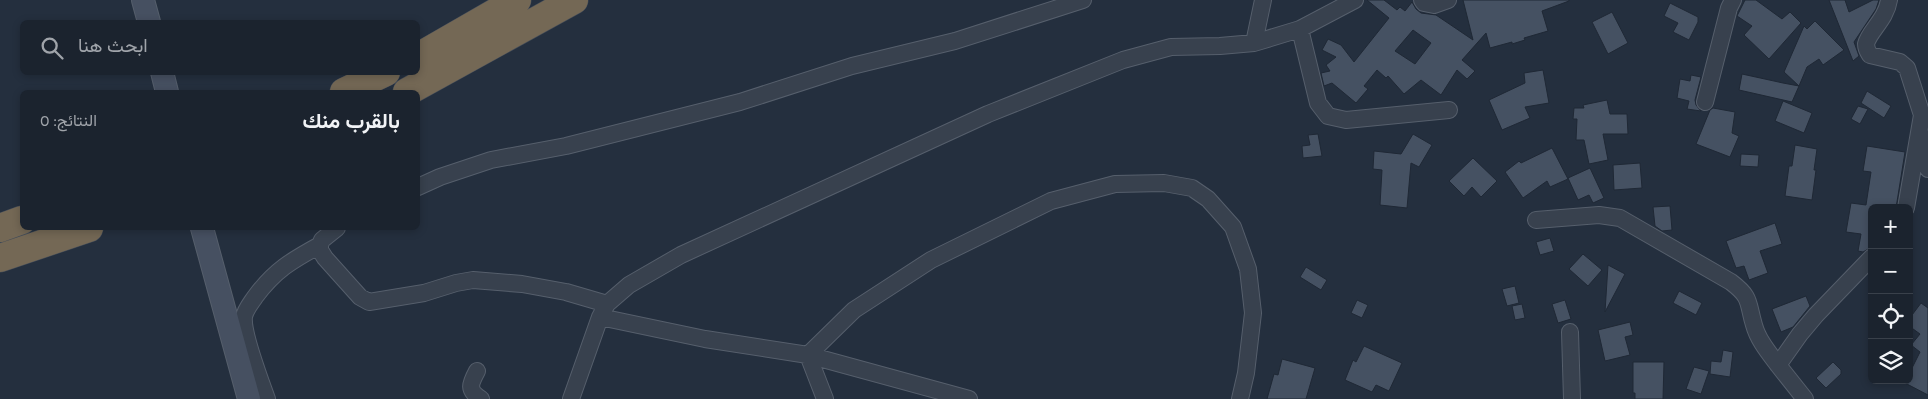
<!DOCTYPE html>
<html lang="ar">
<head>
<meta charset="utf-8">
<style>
  body { margin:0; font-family:Karla,Vazirmatn,sans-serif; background:#242b36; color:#f1f3f6; direction:rtl }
  .controls { position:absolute; right:15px; bottom:15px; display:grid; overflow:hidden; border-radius:8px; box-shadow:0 2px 8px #0003 }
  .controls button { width:45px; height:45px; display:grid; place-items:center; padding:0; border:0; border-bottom:1px solid #39404a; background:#1b232e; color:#f1f3f6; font:25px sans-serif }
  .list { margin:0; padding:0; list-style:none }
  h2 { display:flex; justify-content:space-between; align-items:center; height:65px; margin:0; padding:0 20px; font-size:21px }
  h2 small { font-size:16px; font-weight:400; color:#a0a4aa }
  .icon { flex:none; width:28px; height:28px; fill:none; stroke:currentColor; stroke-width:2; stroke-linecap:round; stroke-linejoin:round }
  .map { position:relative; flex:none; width:1928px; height:399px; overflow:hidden; direction:ltr }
  .search { position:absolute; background:#1b232e; box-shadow:0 2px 8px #0003; left:20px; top:20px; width:400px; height:55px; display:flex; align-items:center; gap:12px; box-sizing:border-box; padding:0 18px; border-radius:8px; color:#a0a4aa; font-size:19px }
  .panel { position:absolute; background:#1b232e; box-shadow:0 2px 8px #0003; left:20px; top:90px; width:400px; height:140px; border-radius:8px; direction:rtl }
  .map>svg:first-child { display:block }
</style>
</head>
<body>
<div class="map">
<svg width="1928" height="399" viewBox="0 0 1928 399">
  <rect width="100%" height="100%" fill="#242f3e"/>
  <path fill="#455162" stroke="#1f2835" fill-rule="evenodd" d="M1367,0H1384L1397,10L1400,7L1405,11L1412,2L1416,9L1421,13L1436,15L1473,40L1463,0H1569V1L1542,11L1548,31L1524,38L1525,40L1512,44V42L1490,48L1486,33L1462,60L1475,71L1467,79L1457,70L1441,95L1421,80L1404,94L1388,76L1386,78L1377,70L1364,86L1368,89L1356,103L1332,83L1324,86L1321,73L1330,71L1326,65L1336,57L1322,50L1328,39L1341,45L1354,62L1389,18ZM1413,30L1431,43L1415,64L1395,51Z
    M1745,0H1756L1782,19L1790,12L1801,23L1769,59L1744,35L1752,26L1737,16Z
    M1829,0H1845L1849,12L1873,0H1879L1876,9L1854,42L1859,56L1853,61Z
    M1670,3L1698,17V22L1689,40L1673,32L1678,23L1664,16Z
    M1612,12L1628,43L1608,54L1592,22Z
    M1815,21L1844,50L1823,65L1819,59L1807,67L1799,86L1784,72L1804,26L1807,29Z
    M1543,70L1549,103L1525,107L1530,118L1502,130L1489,100L1525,83L1524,73Z
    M1742,74L1783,83L1799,86L1792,102L1739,90Z
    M1691,75L1701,77L1695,100L1696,105L1701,111L1687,109L1689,101L1677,98L1680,79L1690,81Z
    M1867,91L1891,106L1884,118L1861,103Z
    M1607,100L1610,114H1627L1628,134H1603L1608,160L1589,164L1584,140H1576L1577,119H1573L1574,108H1584L1583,105Z
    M1783,101L1812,113L1804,133L1775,121Z
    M1858,106L1868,109L1860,124L1851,119Z
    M1713,108L1735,112L1732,133L1739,136L1730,157L1696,144L1710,110Z
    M1318,134L1322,156L1303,158L1302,146L1310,145L1308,135Z
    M1413,134L1432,145L1419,167L1411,163L1407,208L1380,205L1382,170L1373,169L1374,151L1401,154Z
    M1795,145L1817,149L1814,170H1816L1812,200L1785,196L1789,166H1792Z
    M1867,146L1905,152L1896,208H1872V247L1863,252L1858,251L1861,234L1846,232L1851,203L1866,205L1871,172L1863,171Z
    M1552,148L1568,179L1550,187L1547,181L1523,198L1505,172L1519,161L1521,163Z
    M1741,154L1759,155L1758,167L1740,166Z
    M1473,158L1497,181L1481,197L1472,187L1464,196L1449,181Z
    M1640,163L1642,188L1614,190L1613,165Z
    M1590,168L1604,198L1593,203L1589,195L1578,200L1568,178Z
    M1670,206L1672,230L1662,231L1655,226L1653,207Z
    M1775,223L1782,244L1760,251L1768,273L1749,280L1744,266L1736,268L1726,241Z
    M1550,238L1554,251L1540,255L1536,242Z
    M1583,254L1602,270L1588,286L1569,269Z
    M1608,265L1625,274L1605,312Z
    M1306,267L1327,280L1321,290L1300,277Z
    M1515,286L1519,303L1507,306L1502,289Z
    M1679,291L1702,303L1696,315L1673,303Z
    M1806,296L1810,306L1793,327L1781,332L1772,309Z
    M1357,300L1368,305L1362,318L1351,313Z
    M1565,300L1571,319L1558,323L1552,304Z
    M1921,303L1928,308V395L1905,383L1906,380H1909V374L1920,352L1911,345L1920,334L1909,326V319Z
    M1522,304L1525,318L1515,320L1512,306Z
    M1630,322L1633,335L1625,337L1630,355L1605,361L1598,330Z
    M1364,346L1402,363L1389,391L1376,385L1372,392L1345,380L1353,360L1356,362Z
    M1723,350L1733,352L1730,377L1710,374L1711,361L1721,362Z
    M1282,359L1315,368L1306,399H1267L1274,374L1278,375Z
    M1633,362H1664L1663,399H1635V393H1633Z
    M1833,362L1841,370V374L1826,388L1816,378Z
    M1694,367L1709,371L1701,394L1686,389Z"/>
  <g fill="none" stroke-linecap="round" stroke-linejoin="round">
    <g stroke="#565f6c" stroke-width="18">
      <path id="street" d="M1422,0L1424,3L1434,5L1448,0
        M1889,0C1886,20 1869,31 1866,44C1866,48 1868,52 1870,55L1900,62L1907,68L1922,115L1906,208
        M1300,29L1318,103L1328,116L1346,120L1449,110
        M1254,43L1263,0
        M1705,102L1729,8L1733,0
        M1922,136L1928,169
        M418,187L440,177L491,160L566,146L740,102L852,66L955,41L1083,0
        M1536,220L1599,215L1620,218L1731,282C1752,298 1747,302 1754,325C1758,340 1769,353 1778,365
        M320,245V250L325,258L360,297L369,302L424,293L456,283L473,280L522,284L566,292L607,304
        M600,317L705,339L808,355L969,399
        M1570,332L1572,399
        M477,371C470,384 467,390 481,399
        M267,399C261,382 242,333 244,317C245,310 251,303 255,297C275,270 291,261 320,245L322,240L337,228
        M571,399L600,317L607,304L629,285L681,255L988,114L1123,60L1171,47L1220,46L1254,43L1300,29L1355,0
        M825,399L808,355L854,310L931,260L1051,201L1115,184L1164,183L1192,188L1208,199L1233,227L1248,269L1253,313L1246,373L1240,399
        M1805,399L1778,365L1800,334L1816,315L1872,257"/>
    </g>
    <g stroke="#565f6c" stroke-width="24">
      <path id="secondary" d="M143,0L149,22
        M162,72L167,92
        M202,228L249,399"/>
    </g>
    <g stroke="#434c59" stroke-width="29">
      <path id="highway" d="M418,57L517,0
        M344,92L386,72
        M407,92L574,0
        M0,228L22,220
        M0,258L89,228"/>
    </g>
    <use href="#street" stroke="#38414e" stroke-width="16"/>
    <use href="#secondary" stroke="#465061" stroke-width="22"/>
    <use href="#highway" stroke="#746855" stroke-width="28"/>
  </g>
</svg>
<div class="controls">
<button>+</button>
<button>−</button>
<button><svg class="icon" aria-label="locate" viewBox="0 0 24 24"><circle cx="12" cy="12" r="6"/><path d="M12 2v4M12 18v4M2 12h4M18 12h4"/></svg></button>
<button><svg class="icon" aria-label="layers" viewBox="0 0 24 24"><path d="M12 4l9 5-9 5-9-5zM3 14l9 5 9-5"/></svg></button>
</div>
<div class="search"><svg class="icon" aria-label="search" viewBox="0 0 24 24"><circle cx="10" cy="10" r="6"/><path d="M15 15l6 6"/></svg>ابحث هنا</div>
<section class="panel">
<h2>بالقرب منك<small>النتائج: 0</small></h2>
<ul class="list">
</ul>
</section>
</div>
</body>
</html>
